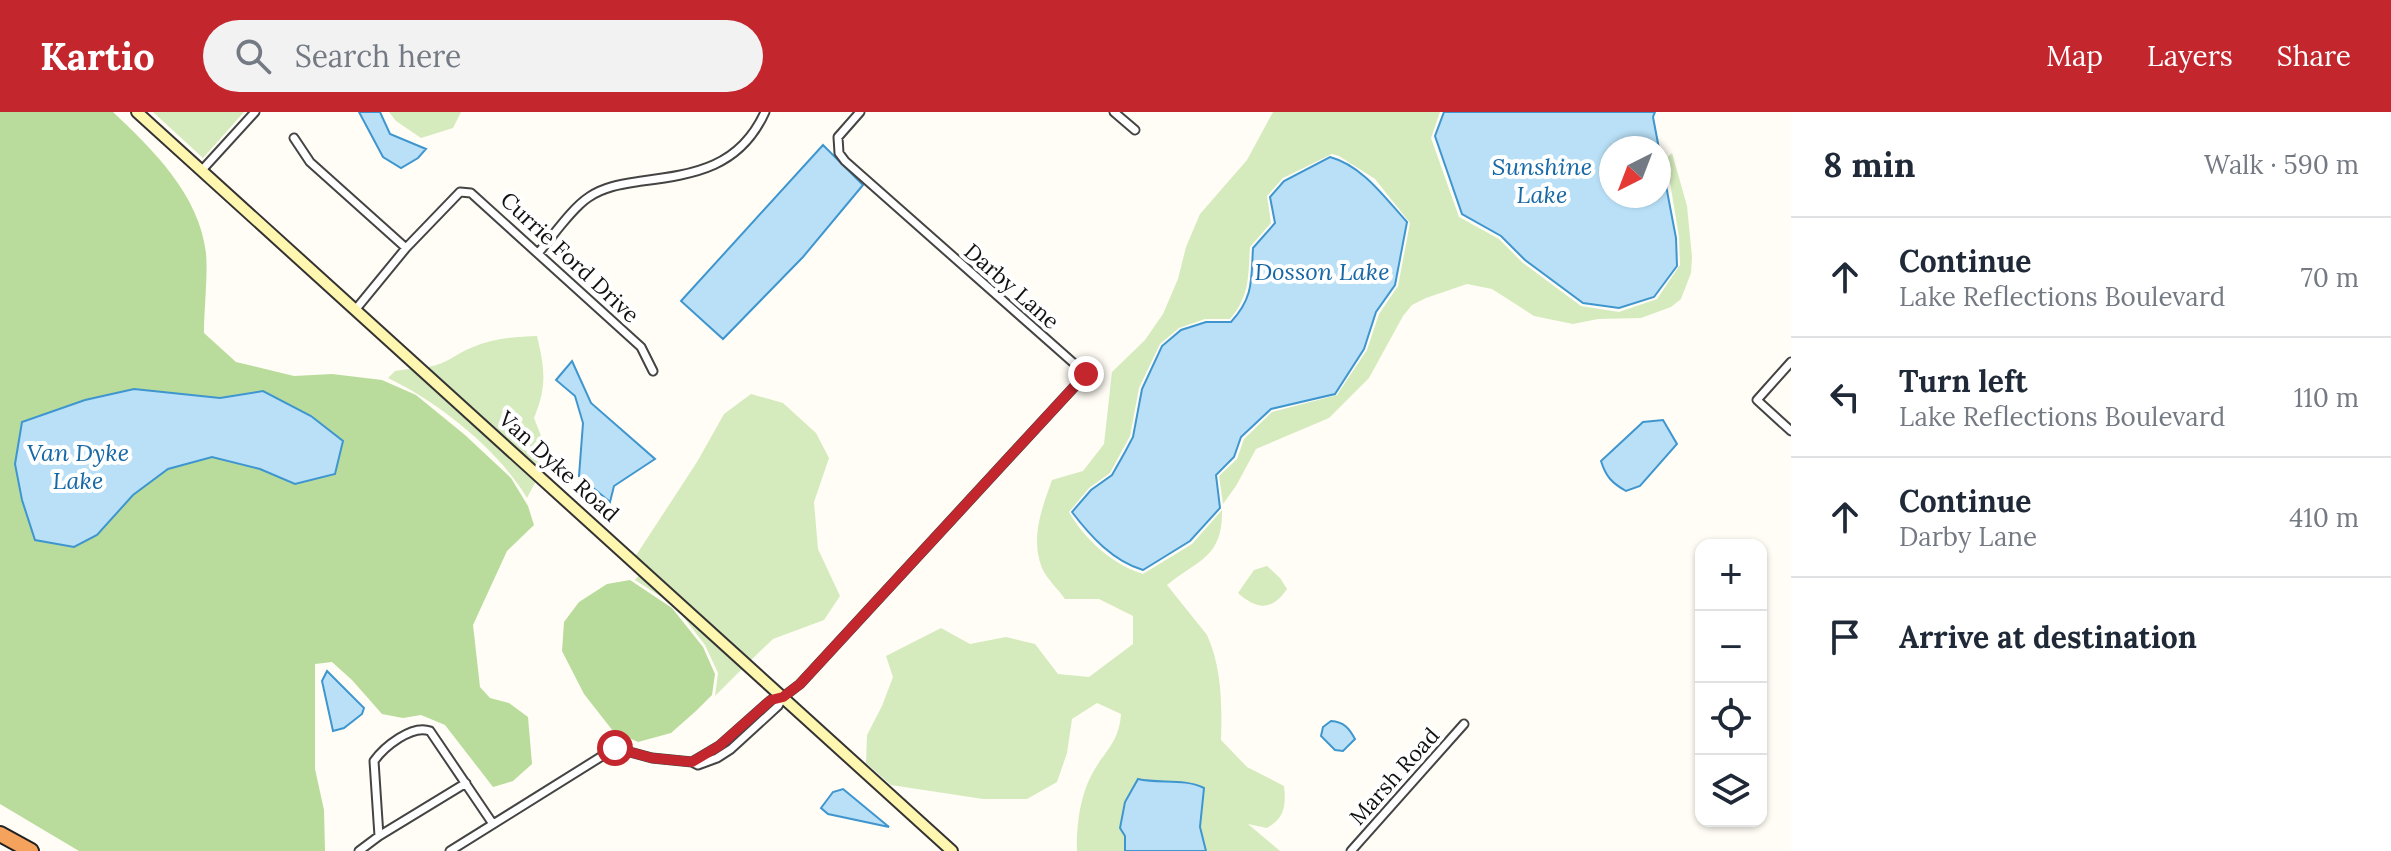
<!DOCTYPE html>
<html lang="en">
<head>
<meta charset="utf-8">
<style>
  body { margin:0; font-family:Lora,serif; background:#f2f2f3; color:#1f2937 }
  .controls { position:absolute; right:24px; bottom:24px; display:grid; overflow:hidden; border-radius:16px; box-shadow:0 2px 6px #0004 }
  .controls button { width:72px; height:72px; display:grid; place-items:center; padding:0; border:0; border-bottom:2px solid #e0e1e3; background:#fff; color:#1f2937; font:40px sans-serif }
  .compass { position:absolute; left:1599px; top:24px; width:72px; height:72px; border-radius:50%; background:#fff; box-shadow:0 2px 6px #0004; rotate:222deg }
  .stop { position:absolute; width:24px; height:24px; margin:-18px; border:6px solid #c4262e; border-radius:50%; background:#fff }
  .stop.end { background:#c4262e; border-color:#fff; box-shadow:0 2px 8px #0008 }
  .list { margin:0; padding:0; list-style:none }
  h2 { display:flex; justify-content:space-between; align-items:center; height:104px; margin:0; padding:0 32px; font-size:34px }
  h2 small { font-size:26px; font-weight:400; color:#747a83 }
  .list li { display:grid; grid-template-columns:52px 1fr auto; gap:24px; align-items:center; box-sizing:border-box; height:120px; padding:0 32px; border-top:2px solid #e0e1e3 }
  .list b { display:block; font-size:30px; white-space:nowrap }
  .list p { margin:0; font-size:26px; white-space:nowrap; color:#747a83 }
  .list em { font-size:26px; font-style:normal; color:#747a83 }
  .icon { flex:none; width:44px; height:44px; fill:none; stroke:currentColor; stroke-width:2; stroke-linecap:round; stroke-linejoin:round }
  .map { position:relative; flex:none; width:1791px; height:739px; overflow:hidden }
  header { display:flex; align-items:center; gap:48px; box-sizing:border-box; height:112px; padding:0 40px; background:#c4262e; color:#fff }
  header strong { font-size:38px }
  nav { display:flex; gap:44px; margin-inline-start:auto; font-size:28px }
  .search { width:560px; height:72px; background:#f2f2f3; display:flex; align-items:center; gap:20px; box-sizing:border-box; padding:0 28px; border-radius:44px; color:#747a83; font-size:30px }
  main { display:flex }
  aside { flex:1; background:#fff }
  .map>svg:first-child { display:block }
</style>
</head>
<body>
<header>
<strong>Kartio</strong>
<div class="search"><svg class="icon" aria-label="search" viewBox="0 0 24 24"><circle cx="10" cy="10" r="6"/><path d="M15 15l6 6"/></svg>Search here</div>
<nav><a>Map</a><a>Layers</a><a>Share</a></nav>
</header>
<main>
<div class="map">
<svg width="1791" height="739" viewBox="0 0 1791 739">
  <rect width="100%" height="100%" fill="#fffdf5"/>
  <path fill="#d5ebbd" d="M153,0H244L203,46Z
    M389,0H461L453,16L421,26L396,9Z
    M1273,0H1440L1431,26L1459,105L1499,127L1523,151L1581,194L1619,200L1657,187L1680,153L1679,125L1666,46L1672,41L1687,94L1692,145L1691,161L1681,187L1671,195L1641,206L1598,207L1573,212L1534,204L1492,177L1467,172L1426,186L1412,193L1403,204L1369,266L1329,306L1256,337L1236,374L1223,392L1219,364L1237,347L1244,327L1272,300L1337,283L1367,238L1379,202L1398,174L1410,111L1375,67L1339,44L1332,42L1283,66L1267,84L1271,111L1250,135C1248,164 1250,184 1230,207H1205L1179,216L1160,232L1139,276L1130,324L1110,361L1089,376L1069,400C1084,427 1113,453 1143,462L1192,432L1222,398C1223,446 1197,448 1167,473L1207,523C1222,556 1222,593 1221,628L1247,655L1284,674C1286,693 1285,706 1267,716L1248,712L1280,739H1206L1200,715L1204,676C1184,666 1160,672 1138,667L1125,690L1120,716L1125,724V739H1077C1076,716 1080,685 1091,664C1103,640 1119,632 1121,602L1097,591L1072,607L1067,641L1057,670L1027,687H983L891,673L866,651L867,623L882,594L893,565L886,544L941,516L970,532L1006,525L1035,532L1058,562L1089,565L1133,532V504L1099,487H1065C1058,477 1046,466 1042,456C1030,426 1042,396 1052,368L1083,359L1104,332L1112,260L1145,228L1163,202L1178,167L1186,135L1200,102L1247,48Z
    M537,224C545,257 547,275 534,306L543,329L541,359L426,255C444,254 457,241 473,235C494,226 515,225 537,224Z
    M415,256L537,367L527,386C498,337 438,290 388,266L395,259Z
    M751,282L783,291L816,321L829,346L814,390L818,437L840,484L824,508L773,527L750,549L635,445L697,350L724,302Z
    M1267,454L1280,466L1287,477C1272,499 1257,498 1238,481L1254,458Z
    M641,461L744,555L715,584L718,561L705,533L675,494L635,468Z"/>
  <path fill="#b9dc9c" d="M0,0H113C153,38 199,82 206,141C208,164 204,197 204,221L236,250L294,264L332,262L382,268L416,283L465,323L511,366L528,394L534,413L507,439L473,513L480,575L490,586L509,591L528,605L532,652L513,669L493,675L445,613L421,603L403,606L382,602L352,568L332,550L315,552V657L324,698L325,739H79L0,692Z
    M630,468L672,496L703,535L715,562L712,583L696,599L671,621L638,630L613,619L584,582L562,539L564,510L579,490L607,472Z"/>
  <path fill="#b9e0f7" stroke="#3f96cf" stroke-width="2" fill-rule="evenodd" d="M359,0H380L390,22L426,37L418,46L401,56L383,45Z
    M1444,0H1655L1653,5L1676,126L1677,154L1654,185L1619,196L1583,191L1525,148L1501,124L1462,102L1435,24ZM1611,36H1659V84H1611Z
    M823,33L863,73L803,145L723,227L681,189Z
    M1330,45C1363,54 1385,86 1407,110L1395,173L1376,200L1364,237L1335,282L1271,297L1241,325L1234,345L1216,363L1220,396L1190,429L1143,458C1113,449 1091,425 1072,400L1091,378L1112,363L1125,340L1133,325L1142,277L1162,234L1181,218L1206,210H1231C1254,185 1251,168 1253,136L1275,111L1270,85L1284,69Z
    M572,249L591,291L655,347L614,374L610,390L579,364L583,311L575,284L556,268Z
    M134,277L220,286L263,279L311,304L343,329L335,362L295,372L260,357L212,345L168,357L133,383L97,423L74,435L35,428L22,388L15,352L22,310L85,288Z
    M1663,308L1677,332L1640,374L1626,379C1612,371 1606,365 1601,349L1643,310Z
    M327,559L364,596L362,602L344,616L333,619L322,569Z
    M1331,609C1344,610 1349,616 1355,627L1343,639L1335,638L1321,624L1323,615Z
    M1138,667C1160,672 1184,666 1204,676L1200,715L1206,739H1125V724L1120,716L1125,690Z
    M843,677L889,715L828,702L821,696L833,680Z"/>
  <g fill="none" stroke-linecap="round" stroke-linejoin="round">
    <g stroke="#444" stroke-width="11">
      <path id="street" d="M1114,0L1135,18
        M294,26L310,50L406,136
        M202,58L255,0
        M539,140C553,124 572,96 589,85C605,74 623,72 642,69C696,62 740,55 765,0
        M356,197L406,136L460,80L471,81L641,235L653,259
        M1791,250L1757,288L1791,319
        M692,650L719,634L771,588L783,585L800,572L1086,262L845,49L839,41L838,25L860,0
        M379,724L374,649C384,635 412,612 430,619L493,712
        M359,739L379,724L466,671
        M450,739L615,636L652,646L692,650L698,653L717,646L731,637L778,594L783,585
        M1351,739L1464,612"/>
    </g>
    <g stroke="#333" stroke-width="14">
      <path id="secondary" d="M137,0L952,739"/>
    </g>
    <g stroke="#222" stroke-width="18">
      <path id="highway" d="M0,722L31,739"/>
    </g>
    <use href="#street" stroke="#fff" stroke-width="7"/>
    <use href="#secondary" stroke="#fff6b0" stroke-width="10"/>
    <use href="#highway" stroke="#f5a25d" stroke-width="14"/>
  </g>
  <g fill="none" stroke-linecap="round" stroke-linejoin="round">
    <path stroke="#c4262e" stroke-width="10" d="M615,636L652,646L692,650L719,634L771,588L783,585L800,572L1086,262"/>
  </g>
  <g text-anchor="middle" stroke-width="8" stroke-linejoin="round" paint-order="stroke">
    <g font-size="22" fill="#111" stroke="#fff">
      <text transform="translate(570 145) rotate(43)" y="8">Currie Ford Drive</text>
      <text transform="translate(1012 174) rotate(41)" y="8">Darby Lane</text>
      <text transform="translate(559 354) rotate(42)" y="8">Van Dyke Road</text>
      <text transform="translate(1394 664) rotate(-48)" y="8">Marsh Road</text>
    </g>
    <g font-size="24" font-style="italic" fill="#1768a6" stroke="#fff">
      <text x="1542" y="63">Sunshine<tspan x="1542" dy="28">Lake</tspan></text>
      <text x="1322" y="168">Dosson Lake</text>
      <text x="78" y="349">Van Dyke<tspan x="78" dy="28">Lake</tspan></text>
    </g>
  </g>
</svg>
<div class="controls">
<button>+</button>
<button>−</button>
<button><svg class="icon" aria-label="locate" viewBox="0 0 24 24"><circle cx="12" cy="12" r="6"/><path d="M12 2v4M12 18v4M2 12h4M18 12h4"/></svg></button>
<button><svg class="icon" aria-label="layers" viewBox="0 0 24 24"><path d="M12 4l9 5-9 5-9-5zM3 14l9 5 9-5"/></svg></button>
</div>
<svg class="compass" viewBox="-18 -18 36 36"><path d="M0-13l5 13h-10z" fill="#e53935"/><path d="M0 13l5-13h-10z" fill="#747a83"/></svg>
<div class="stop" style="left:615px;top:636px"></div>
<div class="stop end" style="left:1086px;top:262px"></div>
</div>
<aside>
<h2>8 min<small>Walk · 590 m</small></h2>
<ul class="list">
<li><svg class="icon" aria-label="ahead" viewBox="0 0 24 24"><path d="M12 20V5M6 11l6-6 6 6"/></svg><div><b>Continue</b><p>Lake Reflections Boulevard</p></div><em>70 m</em></li>
<li><svg class="icon" aria-label="left" viewBox="0 0 24 24"><path d="M17 20v-9H6M10 6l-5 5 5 5"/></svg><div><b>Turn left</b><p>Lake Reflections Boulevard</p></div><em>110 m</em></li>
<li><svg class="icon" aria-label="ahead" viewBox="0 0 24 24"><path d="M12 20V5M6 11l6-6 6 6"/></svg><div><b>Continue</b><p>Darby Lane</p></div><em>410 m</em></li>
<li><svg class="icon" aria-label="arrive" viewBox="0 0 24 24"><path d="M6 21V4h12l-3 4 3 4H6"/></svg><div><b>Arrive at destination</b></div></li>
</ul>
</aside>
</main>
</body>
</html>
